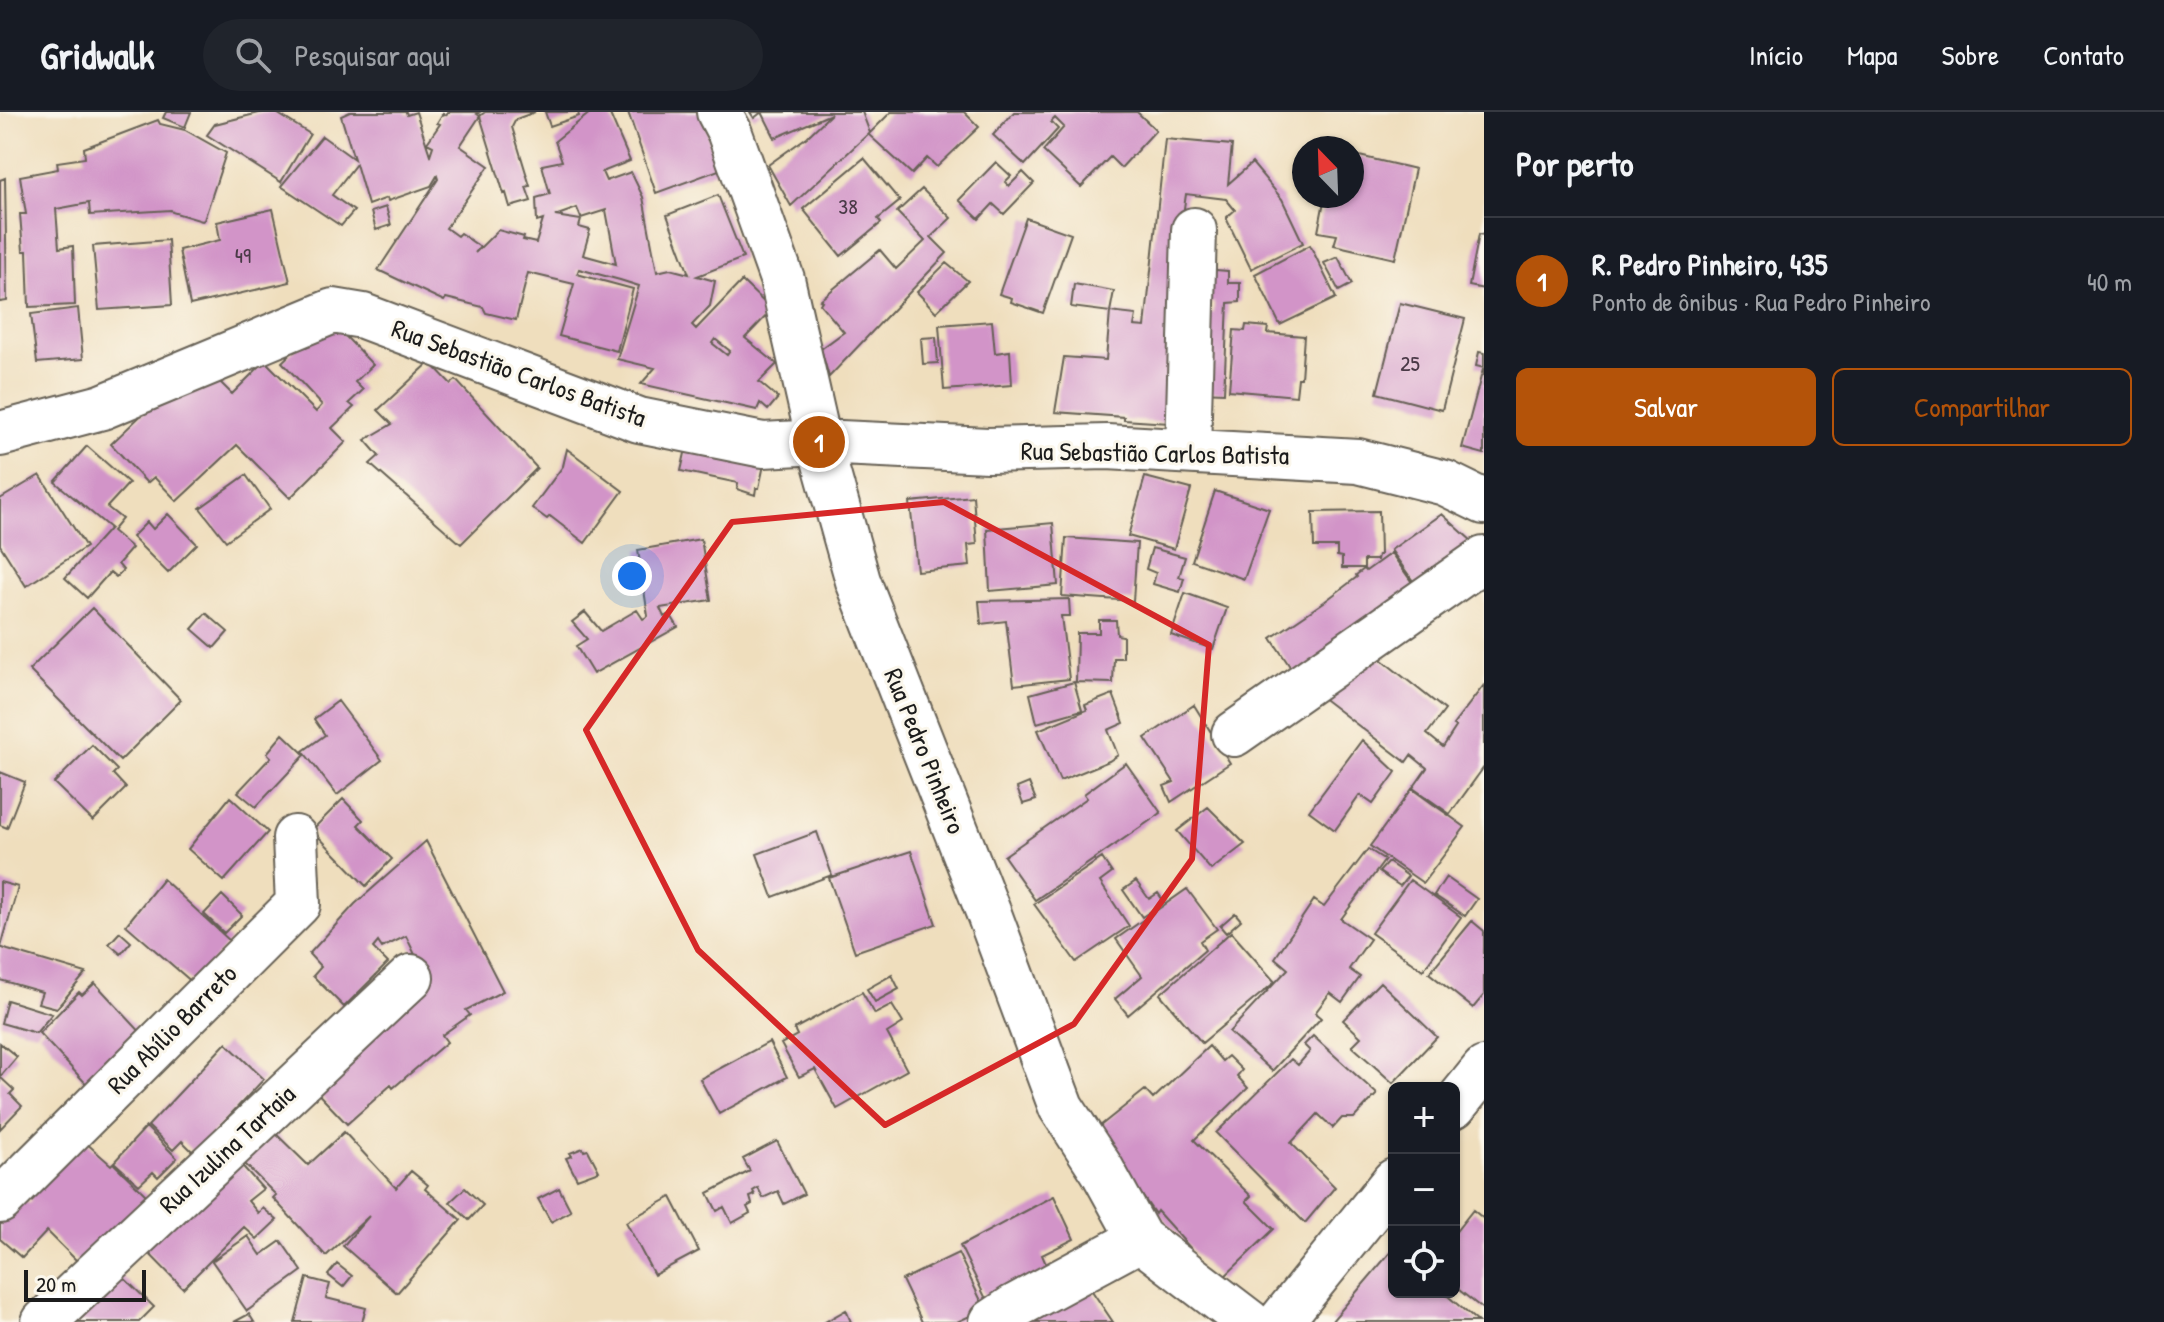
<!DOCTYPE html>
<html lang="pt">
<head>
<meta charset="utf-8">
<style>
  body { margin:0; font-family:"Patrick Hand",sans-serif; background:#20242c; color:#f1f3f6 }
  .controls { position:absolute; right:24px; bottom:24px; display:grid; overflow:hidden; border-radius:12px; box-shadow:0 2px 6px #0004 }
  .controls button { width:72px; height:72px; display:grid; place-items:center; padding:0; border:0; border-bottom:2px solid #363941; background:#171b24; color:#f1f3f6; font:40px sans-serif }
  .compass { position:absolute; left:1292px; top:24px; width:72px; height:72px; border-radius:50%; background:#171b24; box-shadow:0 2px 6px #0004; rotate:337deg }
  .scale { position:absolute; left:24px; bottom:20px; width:122px; box-sizing:border-box; padding-left:8px; border:4px solid #1c1c1c; border-top:0; font-size:22px; line-height:28px; white-space:nowrap; color:#1c1c1c; -webkit-text-stroke:6px #fbf7ec; paint-order:stroke }
  .you { position:absolute; left:632px; top:464px; width:28px; height:28px; margin:-20px; border:6px solid #fff; border-radius:50%; background:#1a73e8; box-shadow:0 0 0 12px #1a73e833 }
  .badge { display:grid; place-items:center; width:52px; height:52px; border-radius:50%; background:#b45309; color:#fff; font-size:26px; font-weight:700 }
  .pin { position:absolute; translate:-50% -50%; border:4px solid #fff; box-shadow:0 2px 8px #0006 }
  .list { margin:0; padding:0; list-style:none }
  h2 { display:flex; justify-content:space-between; align-items:center; height:104px; margin:0; padding:0 32px; font-size:34px }
  h2 small { font-size:26px; font-weight:400; color:#9ea1a6 }
  .list li { display:grid; grid-template-columns:52px 1fr auto; gap:24px; align-items:center; box-sizing:border-box; height:128px; padding:0 32px; border-top:2px solid #363941 }
  .list b { display:block; font-size:30px; white-space:nowrap }
  .list p { margin:0; font-size:26px; white-space:nowrap; color:#9ea1a6 }
  .list em { font-size:26px; font-style:normal; color:#9ea1a6 }
  .actions { display:flex; gap:16px; padding:24px 32px }
  .actions a { flex:1; padding:18px 0; border:2px solid #b45309; border-radius:12px; text-align:center; font-size:28px; color:#b45309 }
  .actions .main { background:#b45309; color:#fff }
  .icon { flex:none; width:44px; height:44px; fill:none; stroke:currentColor; stroke-width:2; stroke-linecap:round; stroke-linejoin:round }
  .map { position:relative; flex:none; width:1484px; height:1210px; overflow:hidden }
  header { display:flex; align-items:center; gap:48px; box-sizing:border-box; height:112px; padding:0 40px; background:#171b24; border-bottom:2px solid #363941 }
  header strong { font-size:38px }
  nav { display:flex; gap:44px; margin-inline-start:auto; font-size:28px }
  .search { width:560px; height:72px; background:#20242c; display:flex; align-items:center; gap:20px; box-sizing:border-box; padding:0 28px; border-radius:44px; color:#9ea1a6; font-size:30px }
  main { display:flex }
  aside { flex:1; background:#171b24 }
  .map>svg:first-child { display:block }
</style>
</head>
<body>
<header>
<strong>Gridwalk</strong>
<div class="search"><svg class="icon" aria-label="search" viewBox="0 0 24 24"><circle cx="10" cy="10" r="6"/><path d="M15 15l6 6"/></svg>Pesquisar aqui</div>
<nav><a>Início</a><a>Mapa</a><a>Sobre</a><a>Contato</a></nav>
</header>
<main>
<div class="map">
<svg width="1484" height="1210" viewBox="0 0 1484 1210">
  <rect width="100%" height="100%" fill="#fbf7ec"/>
  <filter id="ink" filterUnits="userSpaceOnUse"><feTurbulence type="fractalNoise" baseFrequency=".0125" numOctaves="2"/><feDisplacementMap in="SourceGraphic" scale="16" xChannelSelector="R" yChannelSelector="G"/><feConvolveMatrix kernelMatrix="1 2 1 2 8 2 1 2 1" color-interpolation-filters="sRGB"/></filter>
  <filter id="wash" filterUnits="userSpaceOnUse"><feTurbulence type="fractalNoise" baseFrequency=".006" numOctaves="4" result="noise"/><feDisplacementMap in="SourceGraphic" scale="32" xChannelSelector="R" yChannelSelector="G"/><feGaussianBlur stdDeviation="1.8" result="paint"/><feColorMatrix in="noise" values="0 0 0 0 0 0 0 0 0 0 0 0 0 0 0 0 0 1.4 0 .05"/><feComposite in="paint" operator="in"/></filter>
  <g filter="url(#wash)">
    <rect width="100%" height="100%" fill="#efdebd"/>
    <g id="blocks">
      <path fill="#d294c8" fill-rule="evenodd" d="M166,0H191L185,15L163,6Z
        M263,0H275L310,22L281,70L207,23L215,12Z
        M350,0H406L407,3L416,0L430,43L433,34L427,31L440,12L437,11L443,1L446,3L448,0H480L477,2L480,4L485,0H535L516,7L512,15L530,74L526,75L531,89L510,95L506,81L504,82L480,4L460,34L489,54L446,116L457,124L460,121L480,135L475,141L498,118L524,125L523,128L536,131L543,108L537,110L536,86L550,82L542,53L562,49L555,29L591,0H609L630,49L602,60L606,69L631,60L643,85L657,160L670,157L689,162L667,103L718,83L743,146L697,164L715,169L710,194L692,213L696,217L742,169L772,198L745,226L777,252L759,270L778,286L768,298L760,291L757,298L641,272L655,256L617,247L639,174L620,168L579,157L577,162L633,177L617,239L559,224L574,172L528,161L516,208L486,201L483,195L446,186L444,189L378,158L438,67L437,64L431,74L388,89L387,86L368,93L356,52L332,83L354,99L341,114L281,74L322,24L354,47L341,4ZM577,96L581,106L606,98L616,152L583,143L590,118L579,115L581,108L555,104ZM715,227L730,239L727,243L712,231Z
        M545,0H578L579,4L550,14Z
        M628,0H704L710,31L719,58L656,81Z
        M750,0H862L870,21L891,0H964L979,15L937,55L927,46L912,62L868,22L791,94L768,53L807,25L831,2L775,26L762,0L754,6Z
        M1014,0H1137L1156,18L1121,56L1110,45L1081,75L1043,39L1064,15L1055,6L1051,10L1058,17L1025,53L993,23Z
        M158,8L160,12L185,18L226,41L204,108L202,109L172,100L171,98L90,103L89,91L56,97L59,136L73,134L75,193L29,195L27,139H23L20,102H26L20,64L58,57L57,50L85,46L84,36Z
        M1165,27L1232,33L1228,72L1252,51L1282,87L1303,131L1251,157L1227,108V105L1235,98L1226,87L1186,82L1176,152L1169,311L1124,308V305L1055,300L1064,245L1106,248L1110,200L1136,203L1134,214L1145,215Z
        M1355,43L1415,57L1395,147L1334,133L1337,123L1318,120L1325,84H1352V58Z
        M864,46L900,89L878,107L881,111L841,144L803,97Z
        M996,50L1011,64L1005,70L1009,74L1023,60L1034,71L1004,102L993,92L979,107L959,88Z
        M5,66L7,189L0,190V68Z
        M922,77L951,106L931,125L947,141L829,265L821,237L844,220L820,192L822,189L820,188L880,138L896,157L925,129L897,100Z
        M386,95L391,113L376,118L371,100Z
        M273,97L290,170L190,193L179,138L220,128L217,110Z
        M1026,106L1071,122L1043,201L1011,190L1012,186L999,182Z
        M1479,122L1484,123V177L1469,174Z
        M168,128L172,193L99,198L93,134Z
        M1310,133L1336,186L1280,213L1255,162Z
        M1338,145L1352,172L1339,179L1324,151Z
        M946,151L968,169L936,200L917,180Z
        M1203,157L1228,159V171H1240V190L1228,191L1224,281L1201,280V201H1214V191L1202,190Z
        M1074,172L1114,179L1110,200L1071,195Z
        M1400,191L1465,207L1442,298L1377,281Z
        M78,196L83,247L37,251L31,202Z
        M328,206L373,253L355,270L363,278L349,291L354,295L332,316L346,330L290,386L237,333L177,389L154,365L147,371L111,332L153,292L206,256L232,282L265,249L316,300L322,293L282,250Z
        M992,209L995,241L1010,239L1012,273L944,278L939,213Z
        M1246,213L1268,215L1267,221L1304,224L1301,266H1298L1296,284L1229,278L1234,218L1245,219Z
        M936,225L938,251L923,252L921,226Z
        M1479,240L1484,241V256L1476,254Z
        M430,250L451,272L456,268L537,356L461,432L370,352L379,344L365,328L392,312L378,298Z
        M1483,257H1484V342L1462,336Z
        M690,319L765,348L759,376H756L755,383L737,377L738,371L681,359Z
        M87,334L129,371L107,395L122,407L112,419L132,436L118,452L123,458L116,465L110,460L87,486L65,466L110,416L55,370Z
        M567,337L623,379L585,431L550,404L547,407L532,396L563,354Z
        M40,363L86,435L26,474L0,433V387Z
        M246,363L270,397L226,429L200,396Z
        M1145,365L1191,377L1174,437L1128,424Z
        M1215,379L1269,397L1244,467L1192,449Z
        M973,384L977,432L968,433L970,454L917,459L910,390Z
        M1379,399L1380,443H1378L1377,448H1364V456H1342V445L1337,444V435H1314L1313,400Z
        M168,402L197,432L168,461L132,425L147,410L153,417Z
        M1442,402L1484,440L1423,483L1391,438Z
        M1053,411L1058,473L990,479L987,417Z
        M1066,426L1137,431L1133,489L1062,484Z
        M701,427L711,488L660,496L664,505L670,502L678,515L593,562L576,534L587,527L572,510L585,500L601,519L637,498L643,507L648,504L638,438Z
        M1152,436L1185,445L1179,465L1184,466L1180,480L1153,472L1156,461L1146,457Z
        M1391,441L1423,486L1295,562L1271,526L1324,490L1357,465L1356,463L1364,457L1366,459Z
        M1185,481L1227,496L1213,537L1171,523Z
        M1069,487L1070,504H1061L1069,567L1014,573L1006,509L981,512L979,489Z
        M92,496L181,588L120,649L29,558Z
        M206,501L228,520L214,536L192,517Z
        M1099,508H1116L1117,523L1123,524V546H1114L1113,571L1076,570L1077,521H1099Z
        M1368,537L1445,598L1427,622L1443,635L1456,615L1453,613L1484,573V655L1450,702L1413,676L1427,656L1411,643L1406,650L1321,585Z
        M1074,570L1082,598L1037,611L1030,582Z
        M1113,582L1124,611L1108,618L1118,643L1109,649L1060,669L1038,618L1087,598L1085,593Z
        M338,589L382,648L337,683L303,639L325,623L314,607Z
        M1194,593L1230,651L1171,690L1164,674L1174,670L1145,626Z
        M283,622L305,643L256,695L238,680L271,645L267,641Z
        M1362,628L1396,660L1373,692L1360,683L1335,718L1309,699Z
        M92,633L117,658L113,662L126,676L93,709L54,671Z
        M1126,651L1161,701L1035,788L1004,744L1087,686L1084,682Z
        M0,660L25,670L7,716L0,713Z
        M1029,671L1036,688L1023,692L1017,676Z
        M1412,677L1465,715L1423,771L1370,734Z
        M230,685L268,720L224,769L188,737Z
        M343,687L363,708L358,713L392,747L366,774L312,718Z
        M1208,695L1245,732L1211,758L1177,719Z
        M817,720L832,763L773,785L757,742Z
        M426,729L503,879L466,898L470,903L442,923L447,930L393,976L391,973L347,1012L308,971L423,859L406,824L382,836L378,830L373,836L388,851L344,895L313,864L321,855L309,842L355,792Z
        M1368,737L1385,748L1341,807L1370,827L1349,857L1360,865L1342,890L1330,881L1315,901L1321,906L1272,959L1229,920L1288,857L1275,846L1314,788L1324,795Z
        M911,739L936,812L855,840L829,766Z
        M1102,746L1112,761L1100,770L1129,814L1076,850L1034,792Z
        M1388,750L1408,764L1400,774L1379,760Z
        M1446,765L1477,787L1465,804L1434,783Z
        M163,767L230,829L193,871L126,813Z
        M1410,768L1461,805L1423,858L1371,821Z
        M1136,769L1149,787L1158,781L1164,790L1142,805L1123,778Z
        M0,770L18,775L1,835H0Z
        M1187,777L1217,817L1200,829L1205,838L1128,903L1115,887L1142,864L1116,827Z
        M222,783L242,803L224,821L204,802Z
        M1235,801L1241,808L1226,821L1220,814Z
        M1472,809L1484,819V883L1473,896L1429,861Z
        M120,820L131,830L121,842L109,832Z
        M1231,820L1275,870L1202,931L1160,882Z
        M0,835L8,838L86,861L57,896L38,891L42,880L0,868Z
        M892,863L899,877L875,890L867,877Z
        M1380,870L1437,925L1393,971L1352,934L1361,925L1343,908Z
        M95,871L145,925L92,978L39,921L79,880L82,883Z
        M862,880L875,902L892,893L903,911L887,921L907,958L837,997L815,957L799,965L781,932L797,923L794,917Z
        M7,888L52,902L36,921L1,911Z
        M1313,924L1377,982L1354,1006H1342L1333,1016L1318,1002L1291,1031L1335,1075L1305,1111L1216,1021L1291,947L1298,953L1310,939L1304,933Z
        M769,930L787,965L719,1002L700,967Z
        M0,931L17,945L0,965L14,978L10,982L22,994L0,1017Z
        M226,931L264,967L194,1041L182,1029L173,1038L148,1014Z
        M1209,934L1222,949L1228,944L1242,958L1237,964L1248,976L1194,1028L1251,1084L1246,1089L1274,1117L1220,1169L1157,1099L1155,1102L1112,1040L1100,1014L1145,978L1153,987Z
        M146,1015L177,1046L158,1065L153,1060L139,1073L114,1050Z
        M269,1015L308,1053L344,1020L396,1076L411,1059L428,1073L425,1077L461,1108L397,1181L343,1134L369,1104L326,1144L273,1086L276,1083L238,1045Z
        M84,1029L111,1053L113,1051L147,1084L82,1154L47,1119L22,1146L0,1127V1111L23,1087L29,1092L32,1088L27,1083Z
        M777,1029L804,1082L784,1092L778,1079L763,1086L758,1076L753,1079L755,1083L750,1085L752,1092L747,1095L750,1101L732,1111L724,1095L717,1099L708,1081L750,1059L743,1047Z
        M583,1036L584,1039L588,1038L599,1059L577,1067L566,1046L572,1044L570,1041Z
        M237,1048L263,1077L248,1089L258,1101L263,1096L277,1108L257,1127L244,1115L183,1176L140,1132Z
        M465,1076L483,1093L469,1108L450,1090Z
        M559,1076L571,1099L551,1110L538,1087Z
        M1054,1084L1074,1127L1042,1143L1049,1159L986,1187L960,1134Z
        M671,1085L699,1139L654,1163L626,1110Z
        M1473,1098L1484,1107V1198L1454,1174V1122Z
        M248,1124L261,1143L281,1129L302,1159L247,1199L212,1149Z
        M1394,1136V1180H1443L1478,1210H1331Z
        M958,1141L985,1197L957,1210H922L902,1168Z
        M337,1152L352,1164L343,1175L328,1163Z
        M117,1159L154,1195L139,1210H64Z
        M307,1166L330,1172L326,1186L366,1196L362,1210H295Z
        M1084,1167L1113,1210H1019Z
        M846,1198L851,1210H825Z
        M249,1202L254,1210H234Z"/>
    </g>
  </g>
  <g filter="url(#ink)">
    <use href="#blocks" fill-opacity="0" stroke="#666054" stroke-width="2"/>
    <g fill="none" stroke-linecap="round" stroke-linejoin="round">
      <g stroke="#666054" stroke-width="48">
        <path id="minor" d="M719,0L729,19L782,167L819,330L858,469L989,802L1061,995L1102,1058L1140,1127L1249,1210
          M0,322L102,295L333,199L363,204L639,308L763,333L819,330L988,338L1107,335L1358,349L1445,371L1484,390
          M1188,339L1194,118
          M1234,622L1484,447
          M1454,994L1484,957
          M0,1089L298,792L295,726
          M44,1210L411,865
          M992,1210L1014,1195L1140,1127
          M1280,1210L1394,1069"/>
      </g>
      <use href="#minor" stroke="#fff" stroke-width="44"/>
    </g>
  </g>
  <path fill="none" stroke="#d62828" stroke-width="6" stroke-linejoin="round" d="M944,390L1209,533L1192,747L1074,912L885,1013L698,838L586,618L732,410Z"/>
  <g text-anchor="middle" stroke-width="6" stroke-linejoin="round" paint-order="stroke">
    <g font-size="22" fill="#4a3a47">
      <text x="848" y="102">38</text>
      <text x="243" y="151">49</text>
      <text x="1410" y="259">25</text>
    </g>
    <g font-size="26" fill="#1c1c1c" stroke="#fbf7ec">
      <text transform="translate(519 261) rotate(20)" y="9">Rua Sebastião Carlos Batista</text>
      <text transform="translate(1155 341) rotate(1)" y="9">Rua Sebastião Carlos Batista</text>
      <text transform="translate(925 639) rotate(68)" y="9">Rua Pedro Pinheiro</text>
      <text transform="translate(172 917) rotate(-45)" y="9">Rua Abílio Barreto</text>
      <text transform="translate(227 1037) rotate(-43)" y="9">Rua Izulina Tartaia</text>
    </g>
  </g>
</svg>
<div class="controls">
<button>+</button>
<button>−</button>
<button><svg class="icon" aria-label="locate" viewBox="0 0 24 24"><circle cx="12" cy="12" r="6"/><path d="M12 2v4M12 18v4M2 12h4M18 12h4"/></svg></button>
</div>
<svg class="compass" viewBox="-18 -18 36 36"><path d="M0-13l5 13h-10z" fill="#e53935"/><path d="M0 13l5-13h-10z" fill="#9ea1a6"/></svg>
<div class="scale">20 m</div>
<div class="you"></div>
<div class="pin badge" style="left:819px;top:330px">1</div>
</div>
<aside>
<h2>Por perto<small></small></h2>
<ul class="list">
<li><span class="badge">1</span><div><b>R. Pedro Pinheiro, 435</b><p>Ponto de ônibus · Rua Pedro Pinheiro</p></div><em>40 m</em></li>
</ul>
<div class="actions"><a class="main">Salvar</a><a>Compartilhar</a></div>
</aside>
</main>
</body>
</html>
